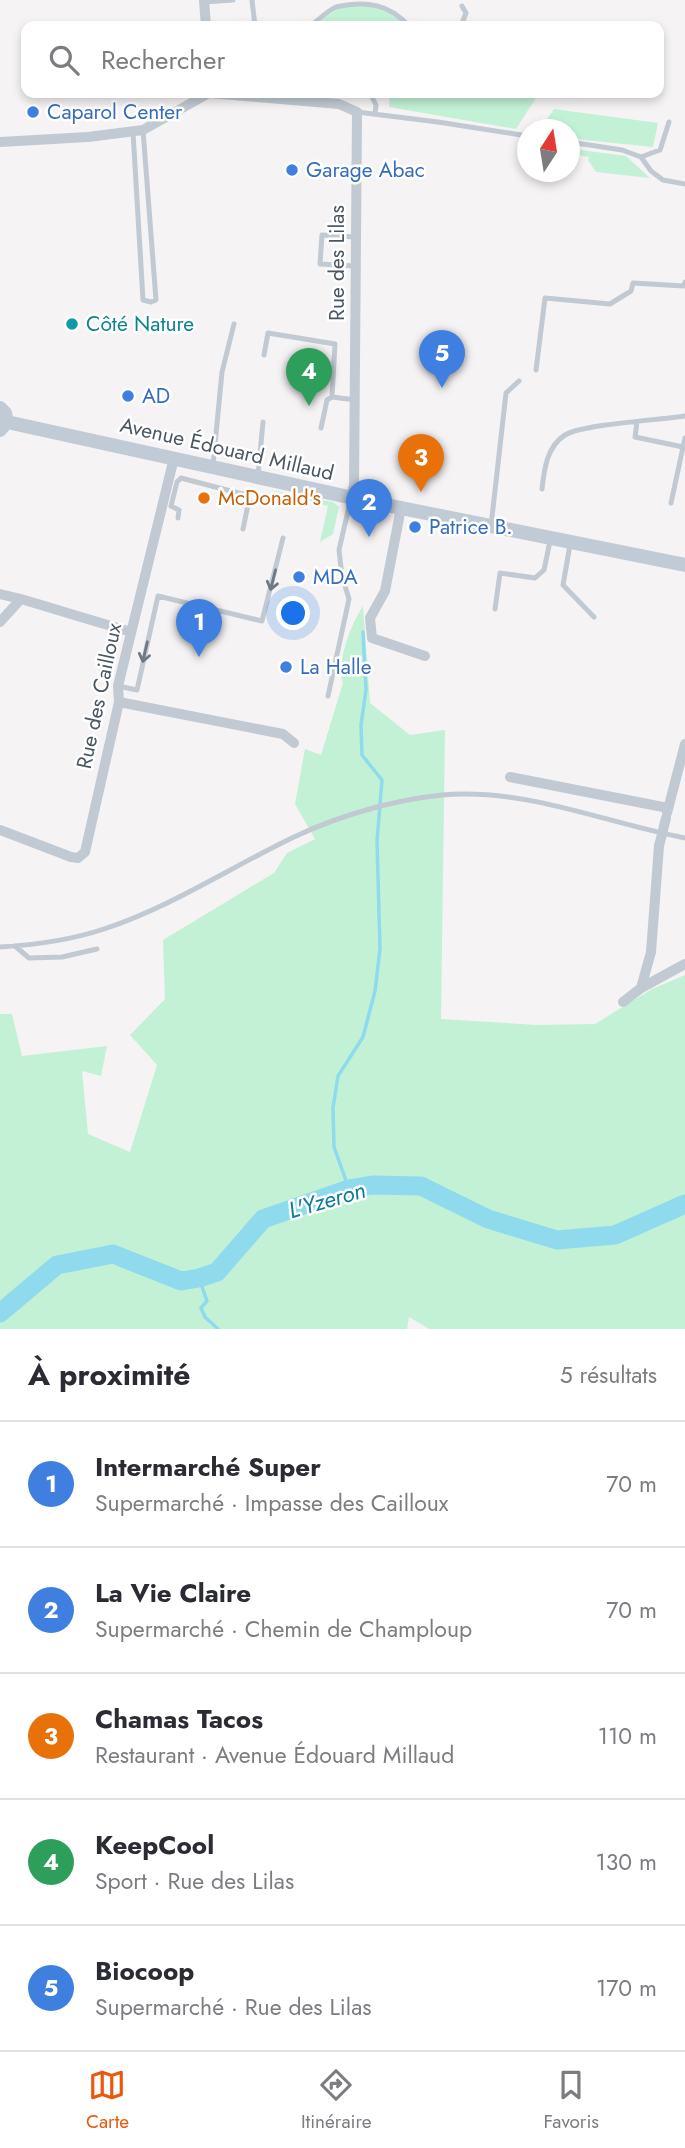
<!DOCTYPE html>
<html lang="fr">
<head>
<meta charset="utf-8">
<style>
  body { margin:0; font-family:Jost,sans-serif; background:#f7f7f7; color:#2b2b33 }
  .compass { position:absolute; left:517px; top:119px; width:63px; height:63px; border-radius:50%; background:#fff; box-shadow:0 4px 10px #0003; rotate:12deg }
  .you { position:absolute; left:294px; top:614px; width:24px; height:24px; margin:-18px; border:5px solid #fff; border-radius:50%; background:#1a73e8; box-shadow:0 0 0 10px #1a73e833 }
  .badge { display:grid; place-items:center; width:46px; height:46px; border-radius:50%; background:#ea580c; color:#fff; font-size:23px; font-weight:700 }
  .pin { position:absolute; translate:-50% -58px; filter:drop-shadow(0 2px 4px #0008) }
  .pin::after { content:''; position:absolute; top:37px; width:24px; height:21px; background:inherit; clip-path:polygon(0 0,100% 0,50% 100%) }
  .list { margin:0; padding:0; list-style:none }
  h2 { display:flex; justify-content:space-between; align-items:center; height:91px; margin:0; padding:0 28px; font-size:30px }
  h2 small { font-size:23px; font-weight:400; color:#7c7c81 }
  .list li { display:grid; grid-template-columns:46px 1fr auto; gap:21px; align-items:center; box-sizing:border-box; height:126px; padding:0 28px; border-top:2px solid #e1e1e2 }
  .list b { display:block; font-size:26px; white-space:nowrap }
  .list p { margin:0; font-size:23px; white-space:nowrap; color:#7c7c81 }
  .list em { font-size:23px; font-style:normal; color:#7c7c81 }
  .icon { flex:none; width:38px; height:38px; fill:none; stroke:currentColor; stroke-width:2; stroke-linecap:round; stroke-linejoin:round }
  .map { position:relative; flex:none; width:685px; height:1329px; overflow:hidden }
  .search { position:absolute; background:#fff; box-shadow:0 4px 10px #0003; left:21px; right:21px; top:21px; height:77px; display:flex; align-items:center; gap:18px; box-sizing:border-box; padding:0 24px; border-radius:14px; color:#7c7c81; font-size:26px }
  .sheet { height:721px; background:#fff }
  nav { display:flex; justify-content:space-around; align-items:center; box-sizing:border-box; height:98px; border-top:2px solid #e1e1e2; background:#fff; font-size:19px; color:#7c7c81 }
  nav a { display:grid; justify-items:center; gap:4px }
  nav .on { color:#ea580c }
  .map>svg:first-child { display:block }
</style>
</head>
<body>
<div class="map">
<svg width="685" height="1329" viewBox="0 0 685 1329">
  <rect width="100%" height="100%" fill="#f5f3f3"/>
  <path fill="#c3f1d5" d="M369,4L394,14L406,26H371L347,23L346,26H313L339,8Z
    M390,93H521L530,94L536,98L516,129L389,107Z
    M554,109L658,123L653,147L575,139L574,136L570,133V130L540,129Z
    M573,149L626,156L650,178L596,172L588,160L589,157L572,154Z
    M270,490L333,502L339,507L333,534L320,542L328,506Z
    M363,606L370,703L410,735L445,730L441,1019L537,1025L595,1024L652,989L685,975V1329H429L409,1317L407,1329H0V1014H12L22,1056L107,1046L101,1076L82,1071L88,1134L130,1152L157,1065L130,1035L165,999L163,940L274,873L287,853L315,839L295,804L305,749L321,755L343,683C336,663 351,624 363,606Z"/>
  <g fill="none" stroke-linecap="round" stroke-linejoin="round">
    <path stroke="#90daee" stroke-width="3.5" d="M349,1189L334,1147L333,1108L338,1076L363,1037L375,991L380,949L377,841L382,780L362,755L361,725L366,690L363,632
      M199,1278L207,1301L201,1308L205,1317L218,1329"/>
    <path stroke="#90daee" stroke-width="19" d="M0,1313L57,1265L113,1254L181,1281L199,1278L217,1272L263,1219L349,1189L372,1185L421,1186L488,1219L557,1240L615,1235L685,1204"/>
    <path stroke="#c1cad2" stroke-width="5" d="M252,0L255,26
      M204,2L233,0
      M310,26C319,20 327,11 336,7C366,0 389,4 409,26
      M461,26L466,13L462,6
      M367,93H370L376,105L375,114
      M357,112L438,122L528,136
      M133,132L143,300L151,302L156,300L143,130
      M570,142L622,150L641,157L651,171L663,180L685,184
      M641,157L660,150L669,122
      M356,266L320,264L322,235L356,237
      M264,355L268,333L335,344L332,397L356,400
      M536,370L545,298L610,304L631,291L633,283L684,286L685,282
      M637,422L635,437L683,447
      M321,428L327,400L332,397
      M213,465L222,372L234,324
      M258,475L263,422
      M542,489C544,470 547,446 565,435C584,424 660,420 685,416
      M671,503L685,438
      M178,518L179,510L171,506L177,482L181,478L246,495L249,500L243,529
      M491,526L506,393L519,381
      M570,545L563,585L594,617
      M495,609L500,573L535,578L544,570L550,541
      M118,686L137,690L158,596L262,621L283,538
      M328,696L349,599L342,576L339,550L351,498
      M15,946L29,958L62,957L97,949
      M0,947C35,945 71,940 104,929C171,907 231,867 294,837C342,814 409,795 462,794C538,793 611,824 685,838"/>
    <path stroke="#c1cad2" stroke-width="10" d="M204,0L206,26
      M0,142L88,137L143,130L209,93L339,104L357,112L354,485L351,498
      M401,508L385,591L370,618L372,638L425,656
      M0,594L21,599
      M0,622L21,599L131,632
      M119,702L283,734L294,743
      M510,777L668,808
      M667,813L685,744
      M0,830L71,857L78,858L85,852L119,702L118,686L174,458
      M641,988L651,952L659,846
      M623,1002L641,988L685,964"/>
    <path stroke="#c1cbd6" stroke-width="14" d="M0,408L5,413L7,422L0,430
      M7,422L376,503L685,565"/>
    <path stroke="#c1cad2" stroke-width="10" d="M659,846L666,818"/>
  </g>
  <defs><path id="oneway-shaft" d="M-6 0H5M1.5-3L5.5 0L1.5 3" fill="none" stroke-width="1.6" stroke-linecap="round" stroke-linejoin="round" transform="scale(1.75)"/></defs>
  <g stroke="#6e7983">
    <use href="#oneway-shaft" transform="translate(273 580) rotate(104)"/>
    <use href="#oneway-shaft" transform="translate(145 652) rotate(103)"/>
  </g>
  <g fill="#3f7fe0" stroke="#fff" stroke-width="2.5">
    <circle cx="33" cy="112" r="7"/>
    <circle cx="292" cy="170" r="7"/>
    <circle cx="128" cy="396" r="7"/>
    <circle cx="415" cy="527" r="7"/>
    <circle cx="299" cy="577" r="7"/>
    <circle cx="286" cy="667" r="7"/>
  </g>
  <circle fill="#0f9aa8" stroke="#fff" stroke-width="2.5" cx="72" cy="324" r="7"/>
  <circle fill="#e8710a" stroke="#fff" stroke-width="2.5" cx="204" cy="498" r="7"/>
  <g text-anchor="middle" stroke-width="5" stroke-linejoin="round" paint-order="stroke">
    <g font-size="21" fill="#366cbe" stroke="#fff" text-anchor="start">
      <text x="47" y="119">Caparol Center</text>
      <text x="306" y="177">Garage Abac</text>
      <text x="142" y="403">AD</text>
      <text x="429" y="534">Patrice B.</text>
      <text x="313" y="584">MDA</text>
      <text x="300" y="674">La Halle</text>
    </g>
    <g font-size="21" fill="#4a5661" stroke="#fff">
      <text transform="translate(337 263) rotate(-90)" y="7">Rue des Lilas</text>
      <text transform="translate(227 449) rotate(13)" y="7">Avenue Édouard Millaud</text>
      <text transform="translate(99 696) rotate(-78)" y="7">Rue des Cailloux</text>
    </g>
    <g font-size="21" fill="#0d838f" stroke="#fff" text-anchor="start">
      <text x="86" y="331">Côté Nature</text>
    </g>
    <g font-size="21" fill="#c56008" stroke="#fff" text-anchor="start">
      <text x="218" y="505">McDonald's</text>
    </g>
    <g font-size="23" font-style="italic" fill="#0c7c9b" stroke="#fff">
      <text transform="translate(327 1200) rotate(-16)" y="8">L'Yzeron</text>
    </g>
  </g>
</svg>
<svg class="compass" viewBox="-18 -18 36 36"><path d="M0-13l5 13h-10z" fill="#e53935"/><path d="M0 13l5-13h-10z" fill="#7c7c81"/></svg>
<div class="you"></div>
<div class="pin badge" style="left:199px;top:657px;background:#3f7fe0">1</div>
<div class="pin badge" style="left:369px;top:537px;background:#3f7fe0">2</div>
<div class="pin badge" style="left:421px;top:492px;background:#e8710a">3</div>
<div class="pin badge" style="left:309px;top:406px;background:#2e9e5b">4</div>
<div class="pin badge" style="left:442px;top:388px;background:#3f7fe0">5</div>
<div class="search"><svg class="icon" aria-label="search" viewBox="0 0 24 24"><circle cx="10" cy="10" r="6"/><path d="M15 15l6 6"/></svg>Rechercher</div>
</div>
<section class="sheet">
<h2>À proximité<small>5 résultats</small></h2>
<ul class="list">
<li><span class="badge" style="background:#3f7fe0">1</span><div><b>Intermarché Super</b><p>Supermarché · Impasse des Cailloux</p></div><em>70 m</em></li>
<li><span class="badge" style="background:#3f7fe0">2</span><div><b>La Vie Claire</b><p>Supermarché · Chemin de Champloup</p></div><em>70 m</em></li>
<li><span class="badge" style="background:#e8710a">3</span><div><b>Chamas Tacos</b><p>Restaurant · Avenue Édouard Millaud</p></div><em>110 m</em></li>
<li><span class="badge" style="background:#2e9e5b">4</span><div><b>KeepCool</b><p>Sport · Rue des Lilas</p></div><em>130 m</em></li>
<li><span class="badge" style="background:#3f7fe0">5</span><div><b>Biocoop</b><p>Supermarché · Rue des Lilas</p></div><em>170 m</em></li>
</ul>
</section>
<nav>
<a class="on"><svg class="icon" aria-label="map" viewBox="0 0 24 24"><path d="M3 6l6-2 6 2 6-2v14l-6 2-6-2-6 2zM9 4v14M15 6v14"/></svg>Carte</a>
<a><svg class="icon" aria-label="directions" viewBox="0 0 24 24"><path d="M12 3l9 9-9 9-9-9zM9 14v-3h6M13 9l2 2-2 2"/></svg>Itinéraire</a>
<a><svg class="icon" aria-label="saved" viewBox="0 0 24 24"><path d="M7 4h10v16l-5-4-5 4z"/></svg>Favoris</a>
</nav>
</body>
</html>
